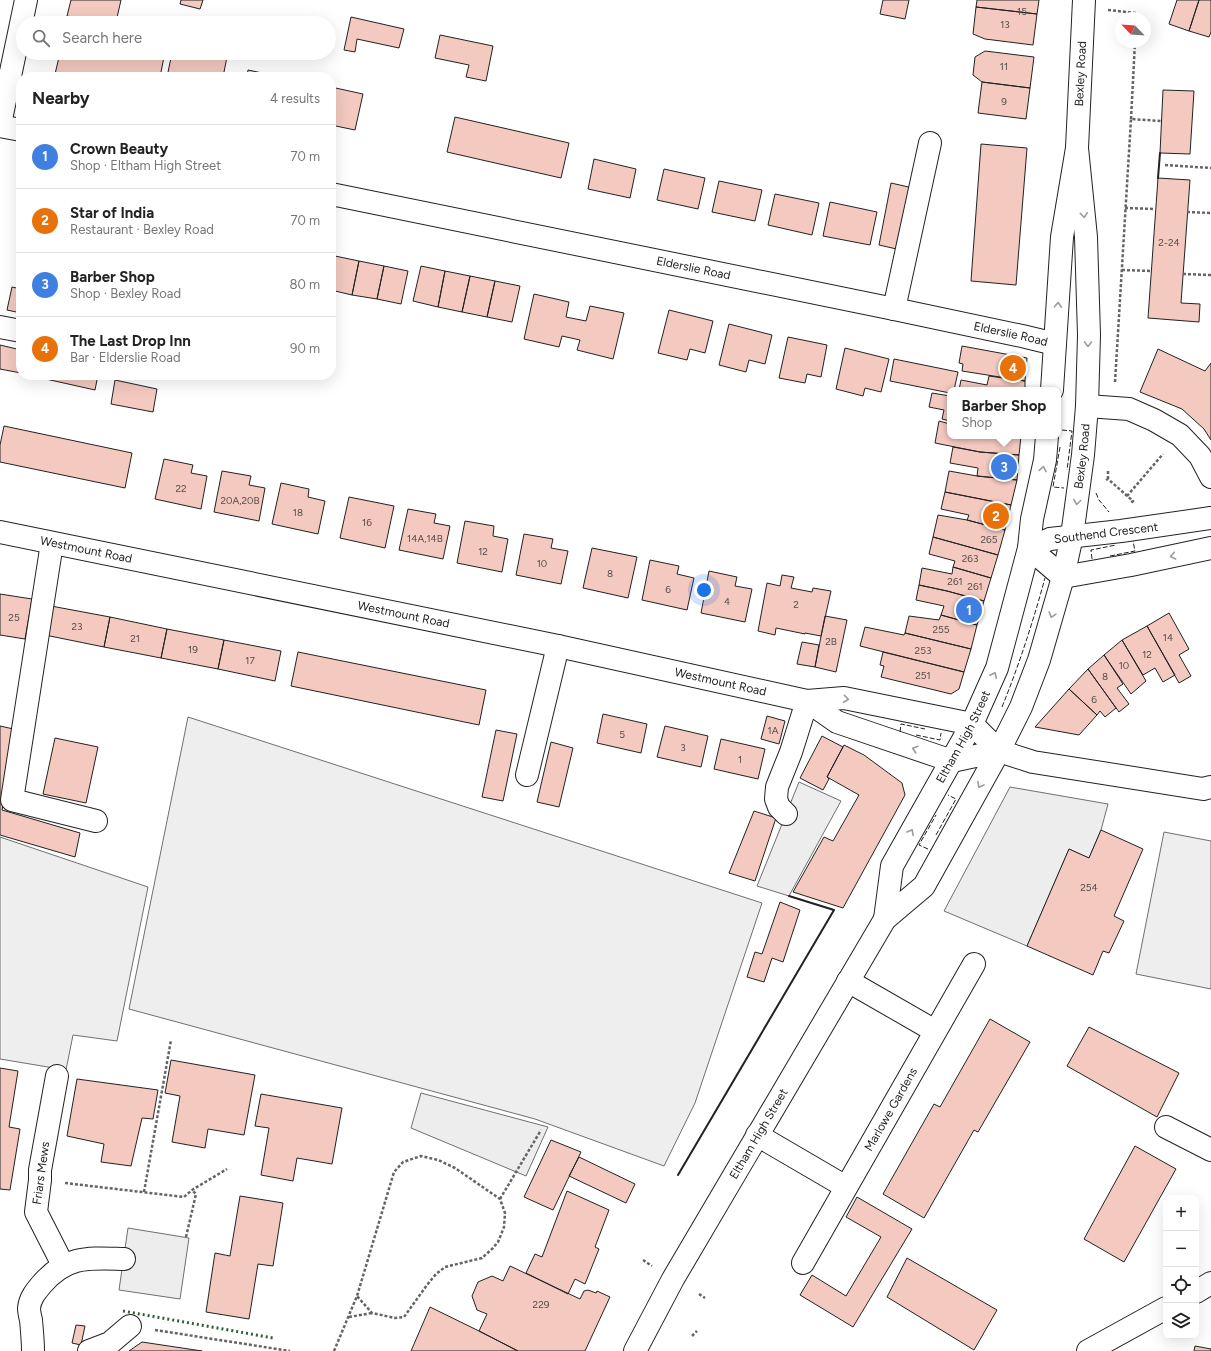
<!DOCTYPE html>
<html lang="en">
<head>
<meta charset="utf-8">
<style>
  body { margin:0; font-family:Figtree,sans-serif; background:#f6f6f6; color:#222 }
  .controls { position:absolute; right:12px; bottom:12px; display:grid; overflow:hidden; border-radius:8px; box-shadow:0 4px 16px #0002 }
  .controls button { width:36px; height:36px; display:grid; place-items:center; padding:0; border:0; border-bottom:1px solid #e0e0e0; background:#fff; color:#222; font:20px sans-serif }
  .compass { position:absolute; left:1115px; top:12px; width:36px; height:36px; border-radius:50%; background:#fff; box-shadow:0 4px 16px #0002; rotate:295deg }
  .you { position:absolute; left:704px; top:590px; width:14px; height:14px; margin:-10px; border:3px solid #fff; border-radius:50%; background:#1a73e8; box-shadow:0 0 0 6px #1a73e833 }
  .badge { display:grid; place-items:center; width:26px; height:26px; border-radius:50%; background:#c62828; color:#fff; font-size:13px; font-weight:700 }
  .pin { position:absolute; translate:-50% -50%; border:2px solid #fff; box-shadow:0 1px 4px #0006 }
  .popup { position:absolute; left:947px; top:387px; width:114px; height:52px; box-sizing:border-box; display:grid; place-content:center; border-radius:8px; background:#fff; filter:drop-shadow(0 1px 3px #0005); font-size:13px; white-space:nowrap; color:#767676 }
  .popup b { font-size:15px; color:#222 }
  .popup::after { content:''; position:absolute; left:50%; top:100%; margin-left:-8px; border:8px solid transparent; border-top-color:#fff }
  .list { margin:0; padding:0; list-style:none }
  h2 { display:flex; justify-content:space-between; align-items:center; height:52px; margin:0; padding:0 16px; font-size:17px }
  h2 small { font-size:13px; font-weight:400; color:#767676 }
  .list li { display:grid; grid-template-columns:26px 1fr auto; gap:12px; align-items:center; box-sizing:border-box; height:64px; padding:0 16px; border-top:1px solid #e0e0e0 }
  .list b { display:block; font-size:15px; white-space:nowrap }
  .list p { margin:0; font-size:13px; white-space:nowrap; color:#767676 }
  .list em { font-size:13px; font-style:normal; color:#767676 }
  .icon { flex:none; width:22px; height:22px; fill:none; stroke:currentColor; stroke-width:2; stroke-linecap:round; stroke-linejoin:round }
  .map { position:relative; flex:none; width:1211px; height:1351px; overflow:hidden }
  .search { position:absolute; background:#fff; box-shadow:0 4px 16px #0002; left:16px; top:16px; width:320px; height:44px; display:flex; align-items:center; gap:10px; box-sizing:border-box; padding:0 14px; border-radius:22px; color:#767676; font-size:15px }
  .panel { position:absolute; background:#fff; box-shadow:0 4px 16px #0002; left:16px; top:72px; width:320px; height:308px; border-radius:16px }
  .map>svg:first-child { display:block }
</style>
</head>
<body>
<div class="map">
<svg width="1211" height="1351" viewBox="0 0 1211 1351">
  <rect width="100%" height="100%" fill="#fff"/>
  <path fill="#eee" stroke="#6f6f6f" d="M188,717L762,903L695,1103L664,1166L535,1119L129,1009Z
    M1164,832L1211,841V989L1136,974Z
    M0,837L148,887L117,1041L73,1035L66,1070L0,1059Z"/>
  <path fill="#ededed" stroke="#6f6f6f" d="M799,782L841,801L789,896L757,886Z
    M1010,787L1108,804L1101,830L1089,858L1069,849L1027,946L944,911Z
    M421,1093L548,1127L526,1176L411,1128Z
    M128,1228L189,1238L180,1299L119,1290Z"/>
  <path fill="#f3c9c0" stroke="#222" d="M71,0H121L116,22L99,18L98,23H84L85,20L67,16Z
    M181,0H203L200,9L180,4Z
    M883,0H909L905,19L880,14Z
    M977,0H1039L1037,14L976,7Z
    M1177,0H1199L1189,31L1169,24Z
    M1199,0H1211V32L1209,37L1189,31Z
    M976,7L1037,14L1033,45L985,39L973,34Z
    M351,17L404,29L399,48L357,39L355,52L344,50Z
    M440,35L493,46L486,81L466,77L469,65L435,58Z
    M985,51L1034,57L1030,88L982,82L973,75L975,57Z
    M60,53H148L164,57L160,77H68L55,74Z
    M172,53H206L227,57L223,77H167Z
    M248,70L281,77H247Z
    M982,82L1030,88L1026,119L978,113Z
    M331,87L363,94L355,130L331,125Z
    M1163,90L1194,91L1190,154L1160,153Z
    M455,117L569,143L561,178L447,152Z
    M981,144L1027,148L1016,285L971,281Z
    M594,159L636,169L630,198L588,189Z
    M664,169L705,178L698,209L657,200Z
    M1158,178L1190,180L1181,303L1200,304L1199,322L1148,318Z
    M719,181L762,190L755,221L712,212Z
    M891,183L913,188L901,250L879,245Z
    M775,194L819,203L812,235L768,225Z
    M830,202L877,212L870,245L823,236Z
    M21,220V241L17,240Z
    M331,255L335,256L331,276Z
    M335,256L359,261L352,295L331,290V276Z
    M359,261L384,266L377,299L352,295Z
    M384,266L408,271L401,304L377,299Z
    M421,266L445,271L438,307L413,301Z
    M445,271L470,276L462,312L438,307Z
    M470,276L495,281L487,317L462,312Z
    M495,281L520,286L512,322L487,317Z
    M12,287L21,289V313L7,310Z
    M534,294L569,302L566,317L586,321L590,306L624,313L613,359L577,350L580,340L562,336L559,347L524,339Z
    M669,310L713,321L705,353L690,349L687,360L658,353Z
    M729,324L772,335L765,364L749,360L746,372L719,365Z
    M788,337L827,345L821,377L807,374L805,383L779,378Z
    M0,345L21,350V373L0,369Z
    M962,346L1027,358L1025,381L962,371L963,364L959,363Z
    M845,348L889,359L881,392L865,388L863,396L836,389Z
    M1158,349L1205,371L1211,363V440L1204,429L1182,409L1140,392Z
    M894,359L958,372L954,390H950V393L890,381Z
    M28,375H98L95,390Z
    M989,376L1025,381V390H959L961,380L987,385Z
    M115,380L157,389L153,412L111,404Z
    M932,393L950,396V421L942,419L944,410L929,407Z
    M939,421L950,424V436H1021L1019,455L980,452L935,443Z
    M4,426L132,453L125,488L0,462V445Z
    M953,447L980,452L1019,455L1017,480L977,476L978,468L950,463Z
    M164,459L193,465L191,473L207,476L201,509L155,499Z
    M222,471L251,476L249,485L265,488L259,521L214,512Z
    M949,471L977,476L1017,480L1011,505L945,492Z
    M281,483L309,489L308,497L325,501L318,534L272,524Z
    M945,492L1011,505L1005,530L967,520L969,515L941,509Z
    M349,497L394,506L385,548L340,538Z
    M408,509L436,514L434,523L450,526L443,559L399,550Z
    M938,515L967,520L1005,530L998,555L933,537Z
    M465,521L494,526L493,536L508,539L502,572L457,563Z
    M524,534L553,539L551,548L568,551L561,584L516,575Z
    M933,537L998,555L991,578L953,567L955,561L929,554Z
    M592,548L637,557L628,598L583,588Z
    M650,560L679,566L677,574L694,578L687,610L642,600Z
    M953,567L991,578L984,601L947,591L919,585L922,568L952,574Z
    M709,571L737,577L735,586L752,589L745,622L701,613Z
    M782,575L794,577L791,588L812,592L813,588L831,591L821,636L805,633V634L776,628L775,635L758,631L767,583L780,586Z
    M919,585L947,591L984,601L977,625L941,615L944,606L916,600Z
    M0,594L32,599L25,639L0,635Z
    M51,606L110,617L104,647L45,635Z
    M1169,613L1189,649L1179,655L1191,676L1179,683L1147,626Z
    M941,615L977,625L971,649L905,633L909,616L939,620Z
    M825,616L847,620L836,672L815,667Z
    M110,617L167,629L161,658L104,647Z
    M1147,626L1175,675L1163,682L1155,668L1143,675L1122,640Z
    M865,627L904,635L905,633L971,649L964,672L860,646Z
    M167,629L224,640L218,669L161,658Z
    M224,640L281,651L275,681L218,669Z
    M1122,640L1146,681L1131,694L1104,655Z
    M802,642L819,645L815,667L797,664Z
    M298,652L486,690L479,725L291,686Z
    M883,652L964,672L959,689L951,694L881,677L884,666L880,665Z
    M1104,655L1123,684L1117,688L1129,704L1119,712L1088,669Z
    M1088,669L1116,708L1105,717L1100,711L1097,715L1069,689Z
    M1069,689L1097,715L1079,735L1035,727Z
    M603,714L647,724L641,753L597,743Z
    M767,716L785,721L779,744L761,739Z
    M0,726L18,730L2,810L80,833L75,857L0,835Z
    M665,726L708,736L701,767L657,757Z
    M496,730L517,734L503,801L482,797Z
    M822,736L843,747L827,777L829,779L823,790L800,778Z
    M55,738L98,747L86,803L43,794Z
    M721,739L765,749L758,779L714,769Z
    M551,742L573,748L559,807L537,802Z
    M844,745L864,755L902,783L905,795L843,908L793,892L824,837L833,841L859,795L827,777Z
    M754,811L776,818L755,881L729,873Z
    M1101,830L1143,849L1114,916L1124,921L1109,953L1103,951L1093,975L1027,946L1069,849L1089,858Z
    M780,902L800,910L783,962L772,958L764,982L747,977L755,952L762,954Z
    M990,1019L1030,1042L978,1132L974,1130L924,1218L883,1194L934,1104L940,1107Z
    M1089,1027L1179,1073L1157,1117L1067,1066Z
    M171,1060L255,1075L244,1135L208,1129L205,1148L172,1142L180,1096L165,1093Z
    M0,1068L18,1071L9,1127L20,1129L10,1190L0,1189Z
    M77,1079L158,1090L153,1119L142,1118L131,1166L101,1162L104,1144L67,1136Z
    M261,1094L342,1108L332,1164L297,1158L293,1181L261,1175L269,1128L255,1126Z
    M551,1140L581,1152L553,1210L524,1197Z
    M1135,1146L1176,1169L1124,1262L1084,1239Z
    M579,1157L635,1184L626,1203L569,1176Z
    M567,1191L609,1210L595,1247L599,1249L585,1284L575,1279L568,1294L526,1273L535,1254L542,1257Z
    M240,1196L283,1203L273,1266L258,1264L249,1319L206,1312L215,1253L230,1256Z
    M857,1197L912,1229L853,1327L800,1295L812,1275L846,1296L881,1237L846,1217Z
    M907,1258L997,1310L974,1350L887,1297Z
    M510,1266L580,1299L584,1291L588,1290L596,1293L597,1291L610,1297L585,1351H518L479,1331L487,1314L477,1310L472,1296L478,1282L492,1276L503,1281Z
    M430,1307L479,1331L518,1351H411Z
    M76,1325L85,1326L81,1345L72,1343Z
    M142,1342L202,1351H129Z
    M1195,1346L1211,1349V1351H1194Z"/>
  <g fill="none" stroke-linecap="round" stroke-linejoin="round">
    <g stroke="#222" stroke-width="24">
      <g id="minor">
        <path d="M0,124L26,0"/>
        <path d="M0,126L21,130"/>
        <path id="s1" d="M331,194L894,309L1022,336L1055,344"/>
        <path d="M894,309L930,143"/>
        <path d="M0,327L21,331"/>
        <path d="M1087,406L1129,409L1154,420L1180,435L1200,456L1211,477"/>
        <path d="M1211,518L1121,531L1050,539L1029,548L1063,577L1131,565L1211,548"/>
        <path id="s2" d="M0,532L558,646L807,701L844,698L972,724L999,751L1033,762L1203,789L1211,787"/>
        <path d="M52,543L12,800L96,821"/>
        <path d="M807,701L837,722L952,761L999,751"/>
        <path d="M527,775L558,646"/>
        <path d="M786,814L779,807L776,799L777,787L791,752L807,701"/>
        <path d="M848,981L935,1031"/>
        <path d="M57,1076L40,1170V1180L36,1212L63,1265"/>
        <path d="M1166,1127L1211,1150"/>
        <path d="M757,1135L846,1187"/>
        <path id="s3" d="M803,1263L974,964"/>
        <path d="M33,1351C33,1341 32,1331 31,1320C30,1316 29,1312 29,1308C30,1298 36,1291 42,1284C67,1255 89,1258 124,1259"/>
        <path d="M89,1351L110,1343L130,1326"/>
      </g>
    </g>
    <g stroke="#222" stroke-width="24">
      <g id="major">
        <path id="s4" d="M1052,390L1062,237L1077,148L1084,0"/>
        <path id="s5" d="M885,919L892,866L972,724L997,668L1029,548L1032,519L1045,460L1047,436"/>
        <path d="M1196,1292L1211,1283"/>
        <path id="s6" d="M635,1351L673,1279L885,919L924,886L999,751L1021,707L1039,660L1063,577L1072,536L1083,455L1087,406L1089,335L1086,237L1077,148"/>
        <path d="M1088,1351L1166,1308"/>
      </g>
    </g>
    <path stroke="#646464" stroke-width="2.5" stroke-dasharray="3 2" stroke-linecap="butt" d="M1108,10L1136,13V18
      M1131,119L1135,42
      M1165,165L1211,168
      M1125,208L1156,209
      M1187,212L1211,213
      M1122,270L1151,271
      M1183,274L1211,275
      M1115,382L1131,119L1161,121
      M1108,479V469
      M1106,480L1108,479L1133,501L1130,504
      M1127,496L1163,454
      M65,1183L184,1197L192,1190L227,1169
      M144,1192L171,1040
      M500,1199L541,1130
      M186,1237L196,1194L192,1190
      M643,1260L652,1266
      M699,1294L705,1298
      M349,1317L372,1313
      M155,1330L290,1351
      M692,1336L697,1331
      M334,1351L357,1296L394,1172L403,1162L421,1156L438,1160L455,1168L500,1199L505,1213L504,1227L498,1242L493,1248L482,1258L445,1267L436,1274L427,1285L404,1317L395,1318L372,1313L357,1296"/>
    <use href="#minor" stroke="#fff" stroke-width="22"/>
    <use href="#major" stroke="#fff" stroke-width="22"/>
    <path stroke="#2f5e38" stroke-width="3" stroke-dasharray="2 3" stroke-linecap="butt" d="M123,1311L273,1338"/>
    <path stroke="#222" stroke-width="1" stroke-dasharray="5 2" stroke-linecap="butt" d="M1062,430L1072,431L1067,470
      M1060,447L1053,487L1064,488
      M1096,493L1099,500L1109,512
      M1110,556L1135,551L1133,541
      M1092,559L1091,550L1116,545
      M1002,707C1019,665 1033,622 1045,578
      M900,732L901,724L925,729
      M916,735L940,740L941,733
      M936,835L956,799L948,795
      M928,849L919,845L936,815"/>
    <path stroke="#222" stroke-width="2" d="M1158,178L1160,153
      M678,1175L834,910L789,896"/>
  </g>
  <defs><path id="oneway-chevron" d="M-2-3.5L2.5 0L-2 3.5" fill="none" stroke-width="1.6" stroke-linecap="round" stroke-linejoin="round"/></defs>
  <g stroke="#9c9c9c">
    <use href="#oneway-chevron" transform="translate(1084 215) rotate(84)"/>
    <use href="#oneway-chevron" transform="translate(1058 305) rotate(-87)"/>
    <use href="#oneway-chevron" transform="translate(1088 344) rotate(91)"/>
    <use href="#oneway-chevron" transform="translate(1043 469) rotate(-79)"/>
    <use href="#oneway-chevron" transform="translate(1077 502) rotate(98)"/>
    <use href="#oneway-chevron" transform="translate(1173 556) rotate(168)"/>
    <use href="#oneway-chevron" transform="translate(1052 615) rotate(106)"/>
    <use href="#oneway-chevron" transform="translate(994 675) rotate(-65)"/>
    <use href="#oneway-chevron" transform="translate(846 699) rotate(6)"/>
    <use href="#oneway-chevron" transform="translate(915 749) rotate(-162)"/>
    <use href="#oneway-chevron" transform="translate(980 785) rotate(119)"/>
    <use href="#oneway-chevron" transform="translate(911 832) rotate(-61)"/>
  </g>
  <g text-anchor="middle" stroke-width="3" stroke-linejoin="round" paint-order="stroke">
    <g font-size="10" fill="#564c4a">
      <text x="1022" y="15">15</text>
      <text x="1005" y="28">13</text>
      <text x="1004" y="70">11</text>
      <text x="1004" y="105">9</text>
      <text x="1169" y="246">2-24</text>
      <text x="181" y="492">22</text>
      <text x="240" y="504">20A,20B</text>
      <text x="298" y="516">18</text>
      <text x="367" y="526">16</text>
      <text x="425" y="542">14A,14B</text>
      <text x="989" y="543">265</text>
      <text x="483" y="555">12</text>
      <text x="970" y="562">263</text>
      <text x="542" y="567">10</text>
      <text x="610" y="577">8</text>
      <text x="955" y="585">261</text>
      <text x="975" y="590">261</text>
      <text x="668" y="593">6</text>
      <text x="727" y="605">4</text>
      <text x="796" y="608">2</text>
      <text x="14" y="621">25</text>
      <text x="77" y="630">23</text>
      <text x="941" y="633">255</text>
      <text x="1168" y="641">14</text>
      <text x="135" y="642">21</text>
      <text x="831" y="645">2B</text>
      <text x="193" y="653">19</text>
      <text x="923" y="654">253</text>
      <text x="1147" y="658">12</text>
      <text x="250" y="664">17</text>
      <text x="1124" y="669">10</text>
      <text x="923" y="679">251</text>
      <text x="1105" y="680">8</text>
      <text x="1094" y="703">6</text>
      <text x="773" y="734">1A</text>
      <text x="622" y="738">5</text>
      <text x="683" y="751">3</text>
      <text x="740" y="763">1</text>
      <text x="1089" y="891">254</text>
      <text x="541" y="1308">229</text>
    </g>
    <g font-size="12" fill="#222" stroke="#fff">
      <text dy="4" stroke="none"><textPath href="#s4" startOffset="318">Bexley Road</textPath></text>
      <text dy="4" stroke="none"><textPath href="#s1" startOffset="370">Elderslie Road</textPath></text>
      <text dy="4" stroke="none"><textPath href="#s1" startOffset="694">Elderslie Road</textPath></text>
      <text dy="4" stroke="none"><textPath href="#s6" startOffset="1013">Bexley Road</textPath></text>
      <text transform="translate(1106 533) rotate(-7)" y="4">Southend Crescent</text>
      <text dy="4" stroke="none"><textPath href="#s2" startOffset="88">Westmount Road</textPath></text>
      <text dy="4" stroke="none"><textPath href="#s2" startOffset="412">Westmount Road</textPath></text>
      <text dy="4" stroke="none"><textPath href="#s2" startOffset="736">Westmount Road</textPath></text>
      <text dy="4" stroke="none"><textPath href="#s5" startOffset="201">Eltham High Street</textPath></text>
      <text dy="4" stroke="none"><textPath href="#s3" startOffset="177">Marlowe Gardens</textPath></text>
      <text dy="4" stroke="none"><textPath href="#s6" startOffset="250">Eltham High Street</textPath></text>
      <text transform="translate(41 1173) rotate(-82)" y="4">Friars Mews</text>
    </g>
  </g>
</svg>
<div class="controls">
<button>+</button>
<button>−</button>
<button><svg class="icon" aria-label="locate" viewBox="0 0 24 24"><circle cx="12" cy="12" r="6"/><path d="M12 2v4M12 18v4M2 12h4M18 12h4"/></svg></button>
<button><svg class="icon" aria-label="layers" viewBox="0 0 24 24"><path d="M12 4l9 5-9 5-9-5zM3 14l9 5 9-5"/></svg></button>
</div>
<svg class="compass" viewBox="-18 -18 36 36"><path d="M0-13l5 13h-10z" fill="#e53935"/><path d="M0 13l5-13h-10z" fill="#767676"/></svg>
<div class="you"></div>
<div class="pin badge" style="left:969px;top:610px;background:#3f7fe0">1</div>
<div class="pin badge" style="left:996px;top:516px;background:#e8710a">2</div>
<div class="pin badge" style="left:1004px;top:467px;background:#3f7fe0">3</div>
<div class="popup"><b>Barber Shop</b>Shop</div>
<div class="pin badge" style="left:1013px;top:368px;background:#e8710a">4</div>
<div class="search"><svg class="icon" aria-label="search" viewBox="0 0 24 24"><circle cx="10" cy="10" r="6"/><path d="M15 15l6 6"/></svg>Search here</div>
<section class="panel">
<h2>Nearby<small>4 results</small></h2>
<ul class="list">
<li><span class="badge" style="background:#3f7fe0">1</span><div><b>Crown Beauty</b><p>Shop · Eltham High Street</p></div><em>70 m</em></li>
<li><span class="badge" style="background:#e8710a">2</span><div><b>Star of India</b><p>Restaurant · Bexley Road</p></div><em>70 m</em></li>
<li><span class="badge" style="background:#3f7fe0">3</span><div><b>Barber Shop</b><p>Shop · Bexley Road</p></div><em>80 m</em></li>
<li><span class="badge" style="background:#e8710a">4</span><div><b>The Last Drop Inn</b><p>Bar · Elderslie Road</p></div><em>90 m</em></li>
</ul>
</section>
</div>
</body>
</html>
